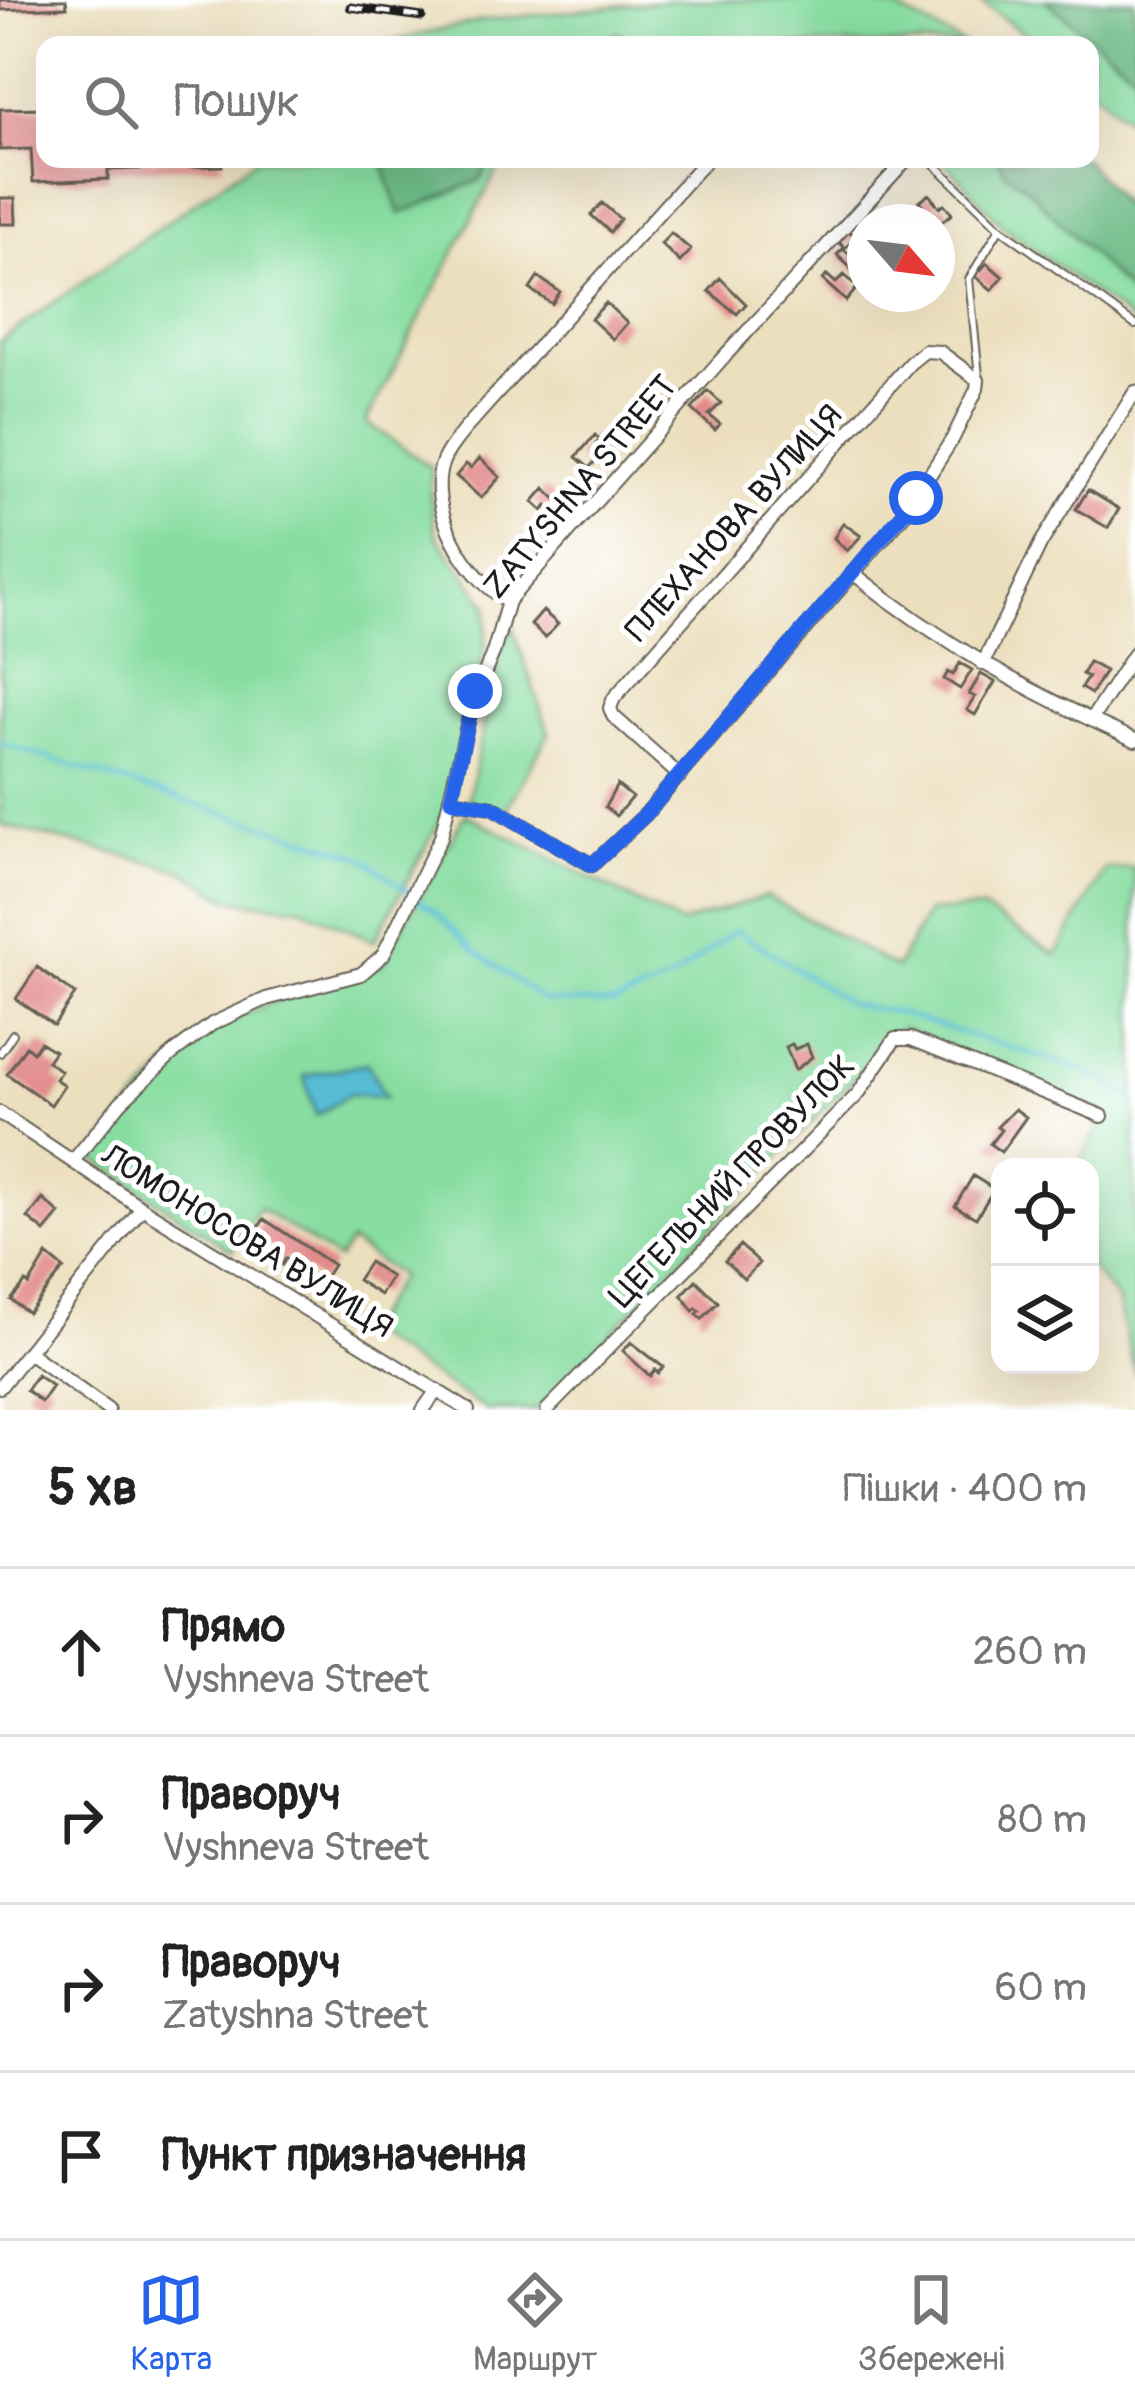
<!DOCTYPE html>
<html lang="uk">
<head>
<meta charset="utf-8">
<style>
  body { margin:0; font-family:Pangolin,sans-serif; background:#f6f6f6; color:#222 }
  .controls { position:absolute; right:36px; bottom:36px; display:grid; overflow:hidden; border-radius:24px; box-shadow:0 12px 48px #0002 }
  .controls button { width:108px; height:108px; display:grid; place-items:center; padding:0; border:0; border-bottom:3px solid #e0e0e0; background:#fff; color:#222; font:60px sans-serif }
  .compass { position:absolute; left:847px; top:204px; width:108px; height:108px; border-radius:50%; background:#fff; box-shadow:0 12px 48px #0002; rotate:118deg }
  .stop { position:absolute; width:36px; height:36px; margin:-27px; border:9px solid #2563eb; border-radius:50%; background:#fff }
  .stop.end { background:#2563eb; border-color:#fff; box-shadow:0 3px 12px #0008 }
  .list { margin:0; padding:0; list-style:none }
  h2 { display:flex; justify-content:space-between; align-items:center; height:156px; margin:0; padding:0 48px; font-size:51px }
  h2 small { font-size:39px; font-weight:400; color:#767676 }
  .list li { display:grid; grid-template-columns:78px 1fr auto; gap:36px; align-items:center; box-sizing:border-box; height:168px; padding:0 48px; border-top:3px solid #e0e0e0 }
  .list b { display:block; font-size:45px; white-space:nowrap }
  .list p { margin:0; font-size:39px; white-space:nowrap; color:#767676 }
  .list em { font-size:39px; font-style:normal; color:#767676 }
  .icon { flex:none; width:66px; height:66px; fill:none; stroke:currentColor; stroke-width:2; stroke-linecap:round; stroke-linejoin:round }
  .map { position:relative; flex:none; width:1135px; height:1410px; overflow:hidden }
  .search { position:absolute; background:#fff; box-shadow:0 12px 48px #0002; left:36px; right:36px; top:36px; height:132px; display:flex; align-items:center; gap:30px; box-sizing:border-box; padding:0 42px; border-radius:24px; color:#767676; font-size:45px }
  .sheet { height:828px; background:#fff }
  nav { display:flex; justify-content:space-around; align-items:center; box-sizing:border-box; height:168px; border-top:3px solid #e0e0e0; background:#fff; font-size:33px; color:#767676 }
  nav a { display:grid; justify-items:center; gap:6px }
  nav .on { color:#2563eb }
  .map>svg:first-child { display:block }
</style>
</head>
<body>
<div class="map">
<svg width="1135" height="1410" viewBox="0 0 1135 1410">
  <rect width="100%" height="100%" fill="#fff"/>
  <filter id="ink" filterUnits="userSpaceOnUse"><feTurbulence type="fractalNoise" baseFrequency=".00833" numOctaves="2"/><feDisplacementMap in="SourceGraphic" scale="24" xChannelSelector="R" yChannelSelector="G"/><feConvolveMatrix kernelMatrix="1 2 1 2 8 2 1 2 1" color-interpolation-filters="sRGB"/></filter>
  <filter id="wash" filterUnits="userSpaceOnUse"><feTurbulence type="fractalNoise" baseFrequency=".004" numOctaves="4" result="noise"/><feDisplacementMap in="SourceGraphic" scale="48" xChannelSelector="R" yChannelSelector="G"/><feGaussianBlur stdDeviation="2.7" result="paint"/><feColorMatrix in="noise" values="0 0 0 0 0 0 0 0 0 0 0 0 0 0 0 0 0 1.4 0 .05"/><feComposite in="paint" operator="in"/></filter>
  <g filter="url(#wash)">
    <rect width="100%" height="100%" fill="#ecdfbe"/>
    <path fill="#88dda1" stroke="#527c5e" stroke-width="3" d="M673,0H848L899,10L965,45H636L619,32L600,45H373L482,21Z
      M978,0H1045L1135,73V127L1090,86V45H1040Z
      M256,159H381L400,213L480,180L491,159H503L366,422L432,468L430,491L436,535L488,606L485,648L446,810L374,941L300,907L230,900L182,870L0,825V341Z
      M942,159H998L1005,172L1026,187L1135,299V324L1004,227Z
      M512,626L549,733L503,815L468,800L499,655Z
      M465,814L680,924L766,896L896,968L928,912L983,909L1056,955L1106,869L1135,868V1375L1117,1300L1090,1267V1167H1078L1105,1113L902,1028L537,1410H486L364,1332L400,1276L350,1242L338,1260L259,1208L232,1251L91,1157C125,1115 161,1066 206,1035C257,1001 324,986 381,966Z"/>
    <path fill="#6ebc87" stroke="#456c52" stroke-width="3" d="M1045,0H1135V73Z
      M381,159H491L480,180L400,214Z
      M998,159H1084L1135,219V299L1026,187L1005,172Z"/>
    <path fill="#57bdd5" stroke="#3a6c78" stroke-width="3" d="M367,1063L386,1097L350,1094L316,1116L304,1076Z"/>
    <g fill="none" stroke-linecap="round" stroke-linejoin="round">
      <path stroke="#57bdd5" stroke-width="4.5" d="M0,743L361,856L438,914L474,950L544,1001L614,1004L672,979L736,930L850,1004L898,1013L1081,1069L1135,1098"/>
    </g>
    <g id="blocks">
      <path fill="#e28a8a" d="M0,0H66L67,7L0,10Z
        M45,108V159H222V166L108,170V179L33,182L31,149L0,150V109Z
        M929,194L939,207L944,204L952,214L937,225L923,218L929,214L919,201Z
        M0,198H15L16,224H0Z
        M602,203L620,219L610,232L591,215Z
        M849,231L865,245V263L856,273L851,269L858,261L850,267L837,255L843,249L852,257L858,251L850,243L845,248L839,242Z
        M671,233L691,250L680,262L661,244Z
        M987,263L1003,277L992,290L975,276Z
        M827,275L836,283L844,275L858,287L846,301L823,280Z
        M538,277L560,292L552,304L530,289Z
        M720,278L746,304L737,314L709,291Z
        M606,303L627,323L613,339L591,319Z
        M708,391L721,403L709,415L720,424L715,430L692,409Z
        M595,435L600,440L596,444L604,452L589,468L576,457Z
        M480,458L500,477L481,498L456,476L466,464L471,468Z
        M545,488L566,508L558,517L547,506L543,511L533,502Z
        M1088,490L1119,509L1108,528L1076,509Z
        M843,523L861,536L847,551L834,538Z
        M543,611L558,624L545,638L531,625Z
        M1089,662L1105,671L1091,694L1081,688L1088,677L1082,674Z
        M960,663L972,670L960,689L944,679L948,672L953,675Z
        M981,674L995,682L975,715L967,710L975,697L969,694Z
        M617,785L632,797L616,816L605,807Z
        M37,967L75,994L54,1025L16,999Z
        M40,1042L54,1051L47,1061L61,1071L55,1079L64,1085L51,1105L7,1074L26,1046L33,1052Z
        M792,1044L795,1049L807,1044L812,1057L795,1070L786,1047Z
        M1015,1109L1026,1117L1001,1152L990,1144L1001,1130L997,1127Z
        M973,1176L994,1189L976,1218L955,1206Z
        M43,1199L60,1214L45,1232L28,1218Z
        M264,1219L333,1265L322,1282L286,1258L282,1265L271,1258L275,1251L253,1236Z
        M740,1245L759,1263L744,1279L725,1261Z
        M47,1255L64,1269L28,1313L11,1300L26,1282L29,1285Z
        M369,1262L391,1277L380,1295L357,1280Z
        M696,1280L718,1302L702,1319L697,1314L700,1311L696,1308L693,1311L682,1295Z
        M631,1342L663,1367L658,1373L655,1370L650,1376L623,1351Z
        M37,1375L52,1386L41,1402L26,1390Z"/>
    </g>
  </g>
  <g filter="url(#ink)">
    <use href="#blocks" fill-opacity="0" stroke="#656055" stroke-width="3"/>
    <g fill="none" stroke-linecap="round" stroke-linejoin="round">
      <g stroke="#656055" stroke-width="10">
        <path id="service" d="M929,159L1000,228L1135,325
          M979,376L969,279L1000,228
          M0,1053L13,1034"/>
      </g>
      <g stroke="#656055" stroke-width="16">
        <path id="minor" d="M853,573C940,643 1034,695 1135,740
          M508,601C467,579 425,508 443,461C448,449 457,439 465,429L707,159
          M983,664L1041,543L1135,392
          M1091,720L1135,652
          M451,800L492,807L592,865L646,814L906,512L953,438L977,389L978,380L940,352L925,351L910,363L614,698L610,708L613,716L680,776
          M0,1113L142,1208L468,1410
          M73,1161L121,1102L172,1054L212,1024L266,999L361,974L383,955L441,837L472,704L494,650L508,601L720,361L907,159
          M28,1352L108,1410
          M0,1387L142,1208
          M423,1410L437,1390
          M547,1410L858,1094L895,1039H911L1102,1116"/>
      </g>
      <use href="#service" stroke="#fff" stroke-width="6"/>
      <use href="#minor" stroke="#fff" stroke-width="12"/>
      <g stroke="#1c1c1c" stroke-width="9">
        <path id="rail" d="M350,7L422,17"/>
      </g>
      <use href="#rail" stroke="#fff" stroke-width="4.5" stroke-dasharray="14" stroke-linecap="butt"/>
    </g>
  </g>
  <g fill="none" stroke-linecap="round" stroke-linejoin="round" filter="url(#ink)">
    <path stroke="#2563eb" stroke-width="15" d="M475,691L451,800L492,807L592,865L646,814L916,498"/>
  </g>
  <g text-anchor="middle" stroke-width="10" stroke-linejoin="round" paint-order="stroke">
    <g font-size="33" fill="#1c1c1c" stroke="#fff">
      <text transform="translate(579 486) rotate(-50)" y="12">ZATYSHNA STREET</text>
      <text transform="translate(733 522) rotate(-48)" y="12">ПЛЕХАНОВА ВУЛИЦЯ</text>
      <text transform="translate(731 1180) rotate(-46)" y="12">ЦЕГЕЛЬНИЙ ПРОВУЛОК</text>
      <text transform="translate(248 1240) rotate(32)" y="12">ЛОМОНОСОВА ВУЛИЦЯ</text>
    </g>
  </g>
</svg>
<div class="controls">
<button><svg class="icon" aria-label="locate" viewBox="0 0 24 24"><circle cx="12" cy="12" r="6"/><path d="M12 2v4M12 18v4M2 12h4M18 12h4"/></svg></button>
<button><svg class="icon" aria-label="layers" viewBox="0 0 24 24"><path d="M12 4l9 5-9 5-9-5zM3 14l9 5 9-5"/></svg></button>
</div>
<svg class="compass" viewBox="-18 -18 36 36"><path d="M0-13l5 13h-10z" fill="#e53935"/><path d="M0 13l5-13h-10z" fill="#767676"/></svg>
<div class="stop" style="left:916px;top:498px"></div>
<div class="stop end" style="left:475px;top:691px"></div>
<div class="search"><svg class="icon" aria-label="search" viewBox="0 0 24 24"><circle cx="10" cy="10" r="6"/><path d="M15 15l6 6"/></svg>Пошук</div>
</div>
<section class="sheet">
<h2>5 хв<small>Пішки · 400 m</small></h2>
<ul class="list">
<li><svg class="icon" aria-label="ahead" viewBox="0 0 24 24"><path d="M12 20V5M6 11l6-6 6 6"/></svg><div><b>Прямо</b><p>Vyshneva Street</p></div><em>260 m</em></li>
<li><svg class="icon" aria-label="right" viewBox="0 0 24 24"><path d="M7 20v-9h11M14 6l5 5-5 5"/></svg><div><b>Праворуч</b><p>Vyshneva Street</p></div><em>80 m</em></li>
<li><svg class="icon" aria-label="right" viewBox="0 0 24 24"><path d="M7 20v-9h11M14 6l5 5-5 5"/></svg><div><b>Праворуч</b><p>Zatyshna Street</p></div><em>60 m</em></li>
<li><svg class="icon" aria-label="arrive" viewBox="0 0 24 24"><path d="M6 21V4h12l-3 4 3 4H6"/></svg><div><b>Пункт призначення</b></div></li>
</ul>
</section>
<nav>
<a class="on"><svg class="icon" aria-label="map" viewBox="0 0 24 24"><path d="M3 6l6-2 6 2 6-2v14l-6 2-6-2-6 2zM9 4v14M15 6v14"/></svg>Карта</a>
<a><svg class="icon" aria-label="directions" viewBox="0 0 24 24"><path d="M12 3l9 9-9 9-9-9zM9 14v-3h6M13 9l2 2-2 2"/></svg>Маршрут</a>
<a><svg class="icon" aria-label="saved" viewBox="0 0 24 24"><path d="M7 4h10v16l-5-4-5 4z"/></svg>Збережені</a>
</nav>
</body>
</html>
